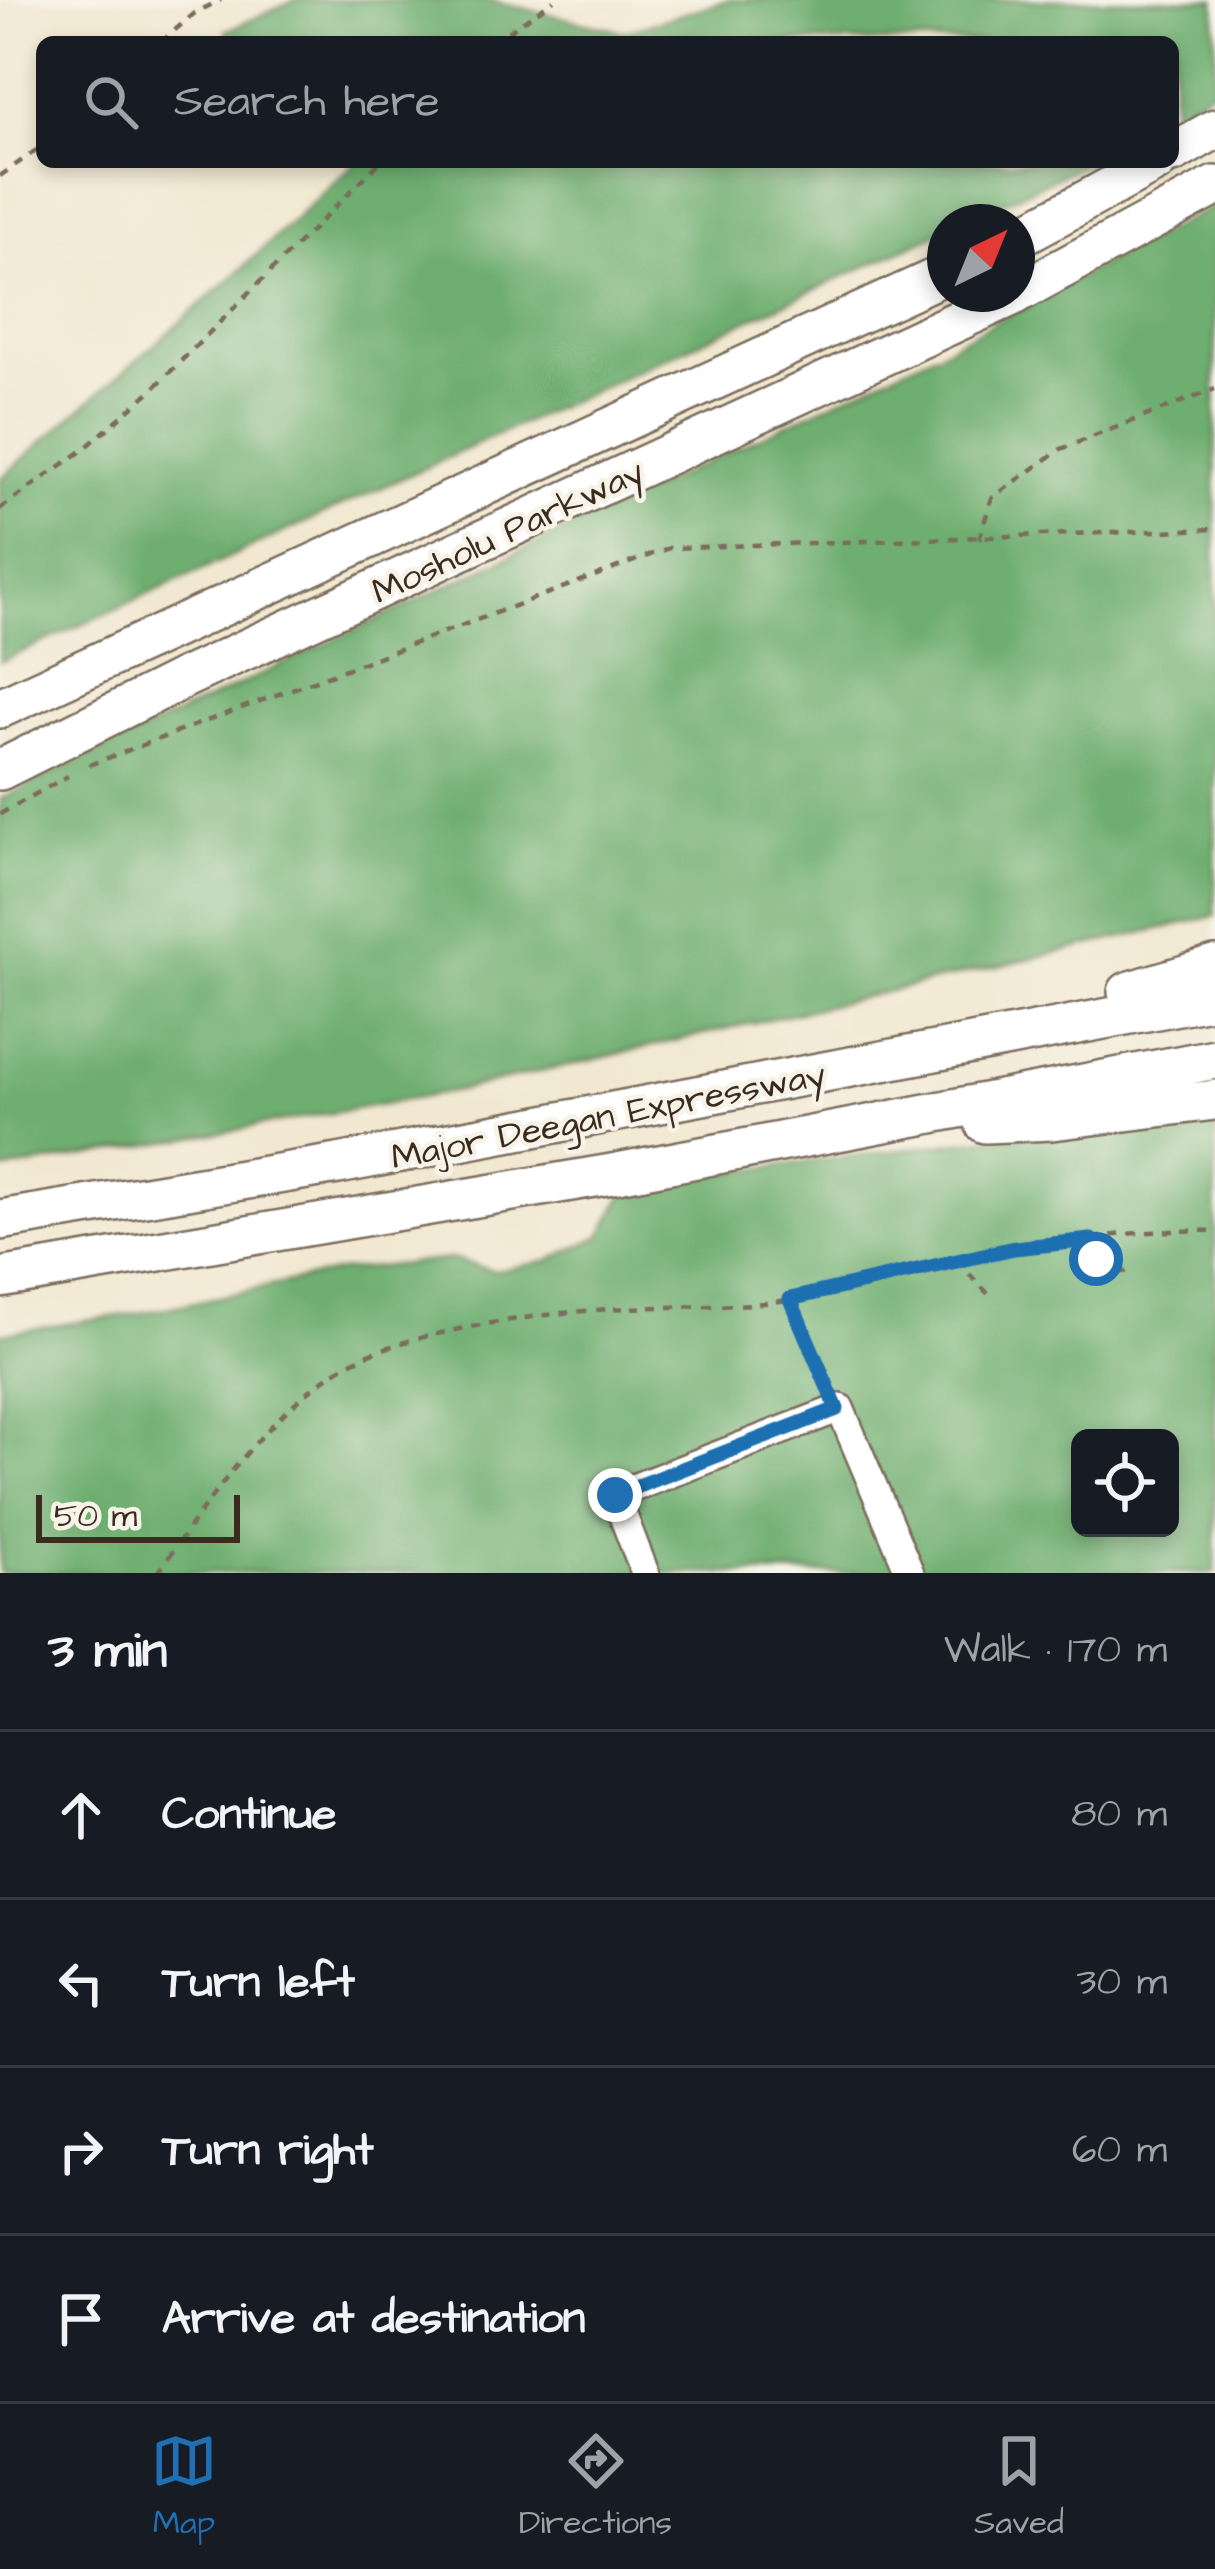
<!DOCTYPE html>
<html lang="en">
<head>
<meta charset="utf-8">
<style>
  body { margin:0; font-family:"Architects Daughter",sans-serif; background:#242831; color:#f1f3f6 }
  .controls { position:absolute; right:36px; bottom:36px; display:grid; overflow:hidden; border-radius:18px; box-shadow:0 6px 18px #0003 }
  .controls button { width:108px; height:108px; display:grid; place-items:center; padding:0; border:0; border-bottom:3px solid #363941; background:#171b24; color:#f1f3f6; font:60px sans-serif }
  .compass { position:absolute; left:927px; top:204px; width:108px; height:108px; border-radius:50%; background:#171b24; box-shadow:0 6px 18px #0003; rotate:43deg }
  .scale { position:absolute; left:36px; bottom:30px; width:204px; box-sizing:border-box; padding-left:12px; border:6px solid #3b2a1e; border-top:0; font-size:33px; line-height:42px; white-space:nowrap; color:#3b2a1e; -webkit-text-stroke:9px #f7f3e8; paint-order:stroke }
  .stop { position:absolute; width:36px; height:36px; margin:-27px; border:9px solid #1f6fb2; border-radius:50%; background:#fff }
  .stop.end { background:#1f6fb2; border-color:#fff; box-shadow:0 3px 12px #0008 }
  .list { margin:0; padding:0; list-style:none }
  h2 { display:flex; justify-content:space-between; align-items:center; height:156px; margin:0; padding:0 48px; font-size:51px }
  h2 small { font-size:39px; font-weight:400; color:#9ea1a6 }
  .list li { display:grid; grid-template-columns:78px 1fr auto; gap:36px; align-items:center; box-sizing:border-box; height:168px; padding:0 48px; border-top:3px solid #363941 }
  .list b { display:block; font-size:45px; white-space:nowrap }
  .list em { font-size:39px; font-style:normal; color:#9ea1a6 }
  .icon { flex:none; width:66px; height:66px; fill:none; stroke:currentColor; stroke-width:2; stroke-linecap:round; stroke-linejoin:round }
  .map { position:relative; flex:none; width:1215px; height:1573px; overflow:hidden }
  .search { position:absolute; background:#171b24; box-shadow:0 6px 18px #0003; left:36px; right:36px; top:36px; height:132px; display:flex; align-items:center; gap:30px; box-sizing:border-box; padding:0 42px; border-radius:18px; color:#9ea1a6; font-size:45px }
  .sheet { height:828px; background:#171b24 }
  nav { display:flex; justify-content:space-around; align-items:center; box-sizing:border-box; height:168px; border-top:3px solid #363941; background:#171b24; font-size:33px; color:#9ea1a6 }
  nav a { display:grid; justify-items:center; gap:6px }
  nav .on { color:#1f6fb2 }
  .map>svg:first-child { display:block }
</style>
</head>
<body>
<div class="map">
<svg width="1215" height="1573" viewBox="0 0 1215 1573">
  <rect width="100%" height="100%" fill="#f7f3e8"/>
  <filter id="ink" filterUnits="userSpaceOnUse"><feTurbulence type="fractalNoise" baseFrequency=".00833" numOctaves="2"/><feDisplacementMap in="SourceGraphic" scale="24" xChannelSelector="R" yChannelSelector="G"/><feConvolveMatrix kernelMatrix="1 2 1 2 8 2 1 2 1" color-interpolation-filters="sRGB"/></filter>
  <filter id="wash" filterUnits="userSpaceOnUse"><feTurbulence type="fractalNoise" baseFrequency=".004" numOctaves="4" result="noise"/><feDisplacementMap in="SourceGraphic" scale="48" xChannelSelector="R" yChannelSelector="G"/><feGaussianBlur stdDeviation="2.7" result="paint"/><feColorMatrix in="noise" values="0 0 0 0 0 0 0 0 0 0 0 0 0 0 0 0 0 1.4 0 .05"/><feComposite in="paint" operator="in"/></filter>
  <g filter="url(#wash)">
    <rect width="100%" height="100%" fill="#f2e8d1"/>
    <path fill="#6eae70" stroke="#546c47" stroke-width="3" fill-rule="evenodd" d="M296,0H488L624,32L728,0H1215V87L1173,114V42H228L226,31Z
      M356,162H1089L961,222H945V230L0,662V479L234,276Z
      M1215,205V916L457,1091L0,1171V799L938,352Z
      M1215,1109V1573H0V1334L158,1310L340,1271L451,1259L496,1271L547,1261L601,1236L629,1185ZM1080,1438H1170V1528H1080Z"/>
  </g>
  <g filter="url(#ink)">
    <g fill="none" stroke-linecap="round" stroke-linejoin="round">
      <g stroke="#7b6c5d" stroke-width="32">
        <path id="minor" d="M645,1573L615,1495L840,1408L910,1573"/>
      </g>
      <g stroke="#7b6c5d" stroke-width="44">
        <path id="highway" d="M1173,153L1215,129
          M1017,238L1157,162
          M1017,293L1215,186
          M0,708L945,274
          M0,770L184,678L1016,294
          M1128,992L1215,966
          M985,1123L1052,1120L1215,1100
          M0,1220L338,1164L1215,998
          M0,1278L612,1174L1215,1059"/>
      </g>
      <path stroke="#7b6c5d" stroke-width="4.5" stroke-dasharray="9 9" stroke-linecap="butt" d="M161,42L195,13L221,0
        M493,42L554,0
        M0,176L42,146
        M0,509L83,450L154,388L380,162
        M979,539L992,498L1061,449L1215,389
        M89,765L669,548L1215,529
        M0,814L68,776
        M1091,1241L1099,1275L1131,1271L1132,1274
        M957,1261L994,1300
        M790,1299L826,1382
        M158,1573C206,1502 283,1392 362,1357C420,1331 547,1312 612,1309C671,1305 735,1309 794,1299C934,1274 1069,1226 1215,1231"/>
      <use href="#minor" stroke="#fff" stroke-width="27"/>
      <use href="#highway" stroke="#fff" stroke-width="39"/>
    </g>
  </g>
  <g fill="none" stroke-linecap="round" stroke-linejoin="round" filter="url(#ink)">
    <path stroke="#1f6fb2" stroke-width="15" d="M615,1495L837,1409L790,1299L1014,1248L1091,1240L1096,1259"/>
  </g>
  <g text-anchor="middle" stroke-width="9" stroke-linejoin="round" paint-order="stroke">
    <g font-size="36" fill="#3b2a1e" stroke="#f7f3e8">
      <text transform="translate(507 530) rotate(-25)" y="13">Mosholu Parkway</text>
      <text transform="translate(608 1114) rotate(-11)" y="13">Major Deegan Expressway</text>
    </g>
  </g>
</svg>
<div class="controls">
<button><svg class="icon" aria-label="locate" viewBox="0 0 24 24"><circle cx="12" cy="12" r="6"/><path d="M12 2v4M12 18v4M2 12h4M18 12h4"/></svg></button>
</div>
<svg class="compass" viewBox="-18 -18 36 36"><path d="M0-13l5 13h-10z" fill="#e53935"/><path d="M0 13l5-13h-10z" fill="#9ea1a6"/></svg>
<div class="scale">50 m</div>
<div class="stop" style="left:1096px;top:1259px"></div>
<div class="stop end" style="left:615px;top:1495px"></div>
<div class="search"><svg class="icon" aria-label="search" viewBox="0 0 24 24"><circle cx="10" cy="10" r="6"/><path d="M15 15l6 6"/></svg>Search here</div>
</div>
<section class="sheet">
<h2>3 min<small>Walk · 170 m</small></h2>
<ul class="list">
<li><svg class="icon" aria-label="ahead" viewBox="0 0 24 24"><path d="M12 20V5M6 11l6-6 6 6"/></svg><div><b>Continue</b></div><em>80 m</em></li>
<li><svg class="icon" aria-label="left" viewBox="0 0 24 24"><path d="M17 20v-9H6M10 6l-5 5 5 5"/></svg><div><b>Turn left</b></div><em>30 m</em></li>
<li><svg class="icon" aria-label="right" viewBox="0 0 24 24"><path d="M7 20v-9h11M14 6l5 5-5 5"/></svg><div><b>Turn right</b></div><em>60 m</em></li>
<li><svg class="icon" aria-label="arrive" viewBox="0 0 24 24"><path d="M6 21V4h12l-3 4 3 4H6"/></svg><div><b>Arrive at destination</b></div></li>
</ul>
</section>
<nav>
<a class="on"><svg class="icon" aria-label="map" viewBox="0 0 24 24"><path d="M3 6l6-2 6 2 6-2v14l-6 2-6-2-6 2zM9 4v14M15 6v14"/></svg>Map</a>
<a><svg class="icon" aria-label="directions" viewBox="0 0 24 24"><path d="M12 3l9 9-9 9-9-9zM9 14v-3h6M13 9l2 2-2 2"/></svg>Directions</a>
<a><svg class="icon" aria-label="saved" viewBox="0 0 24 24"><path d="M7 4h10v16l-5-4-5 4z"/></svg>Saved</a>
</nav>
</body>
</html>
